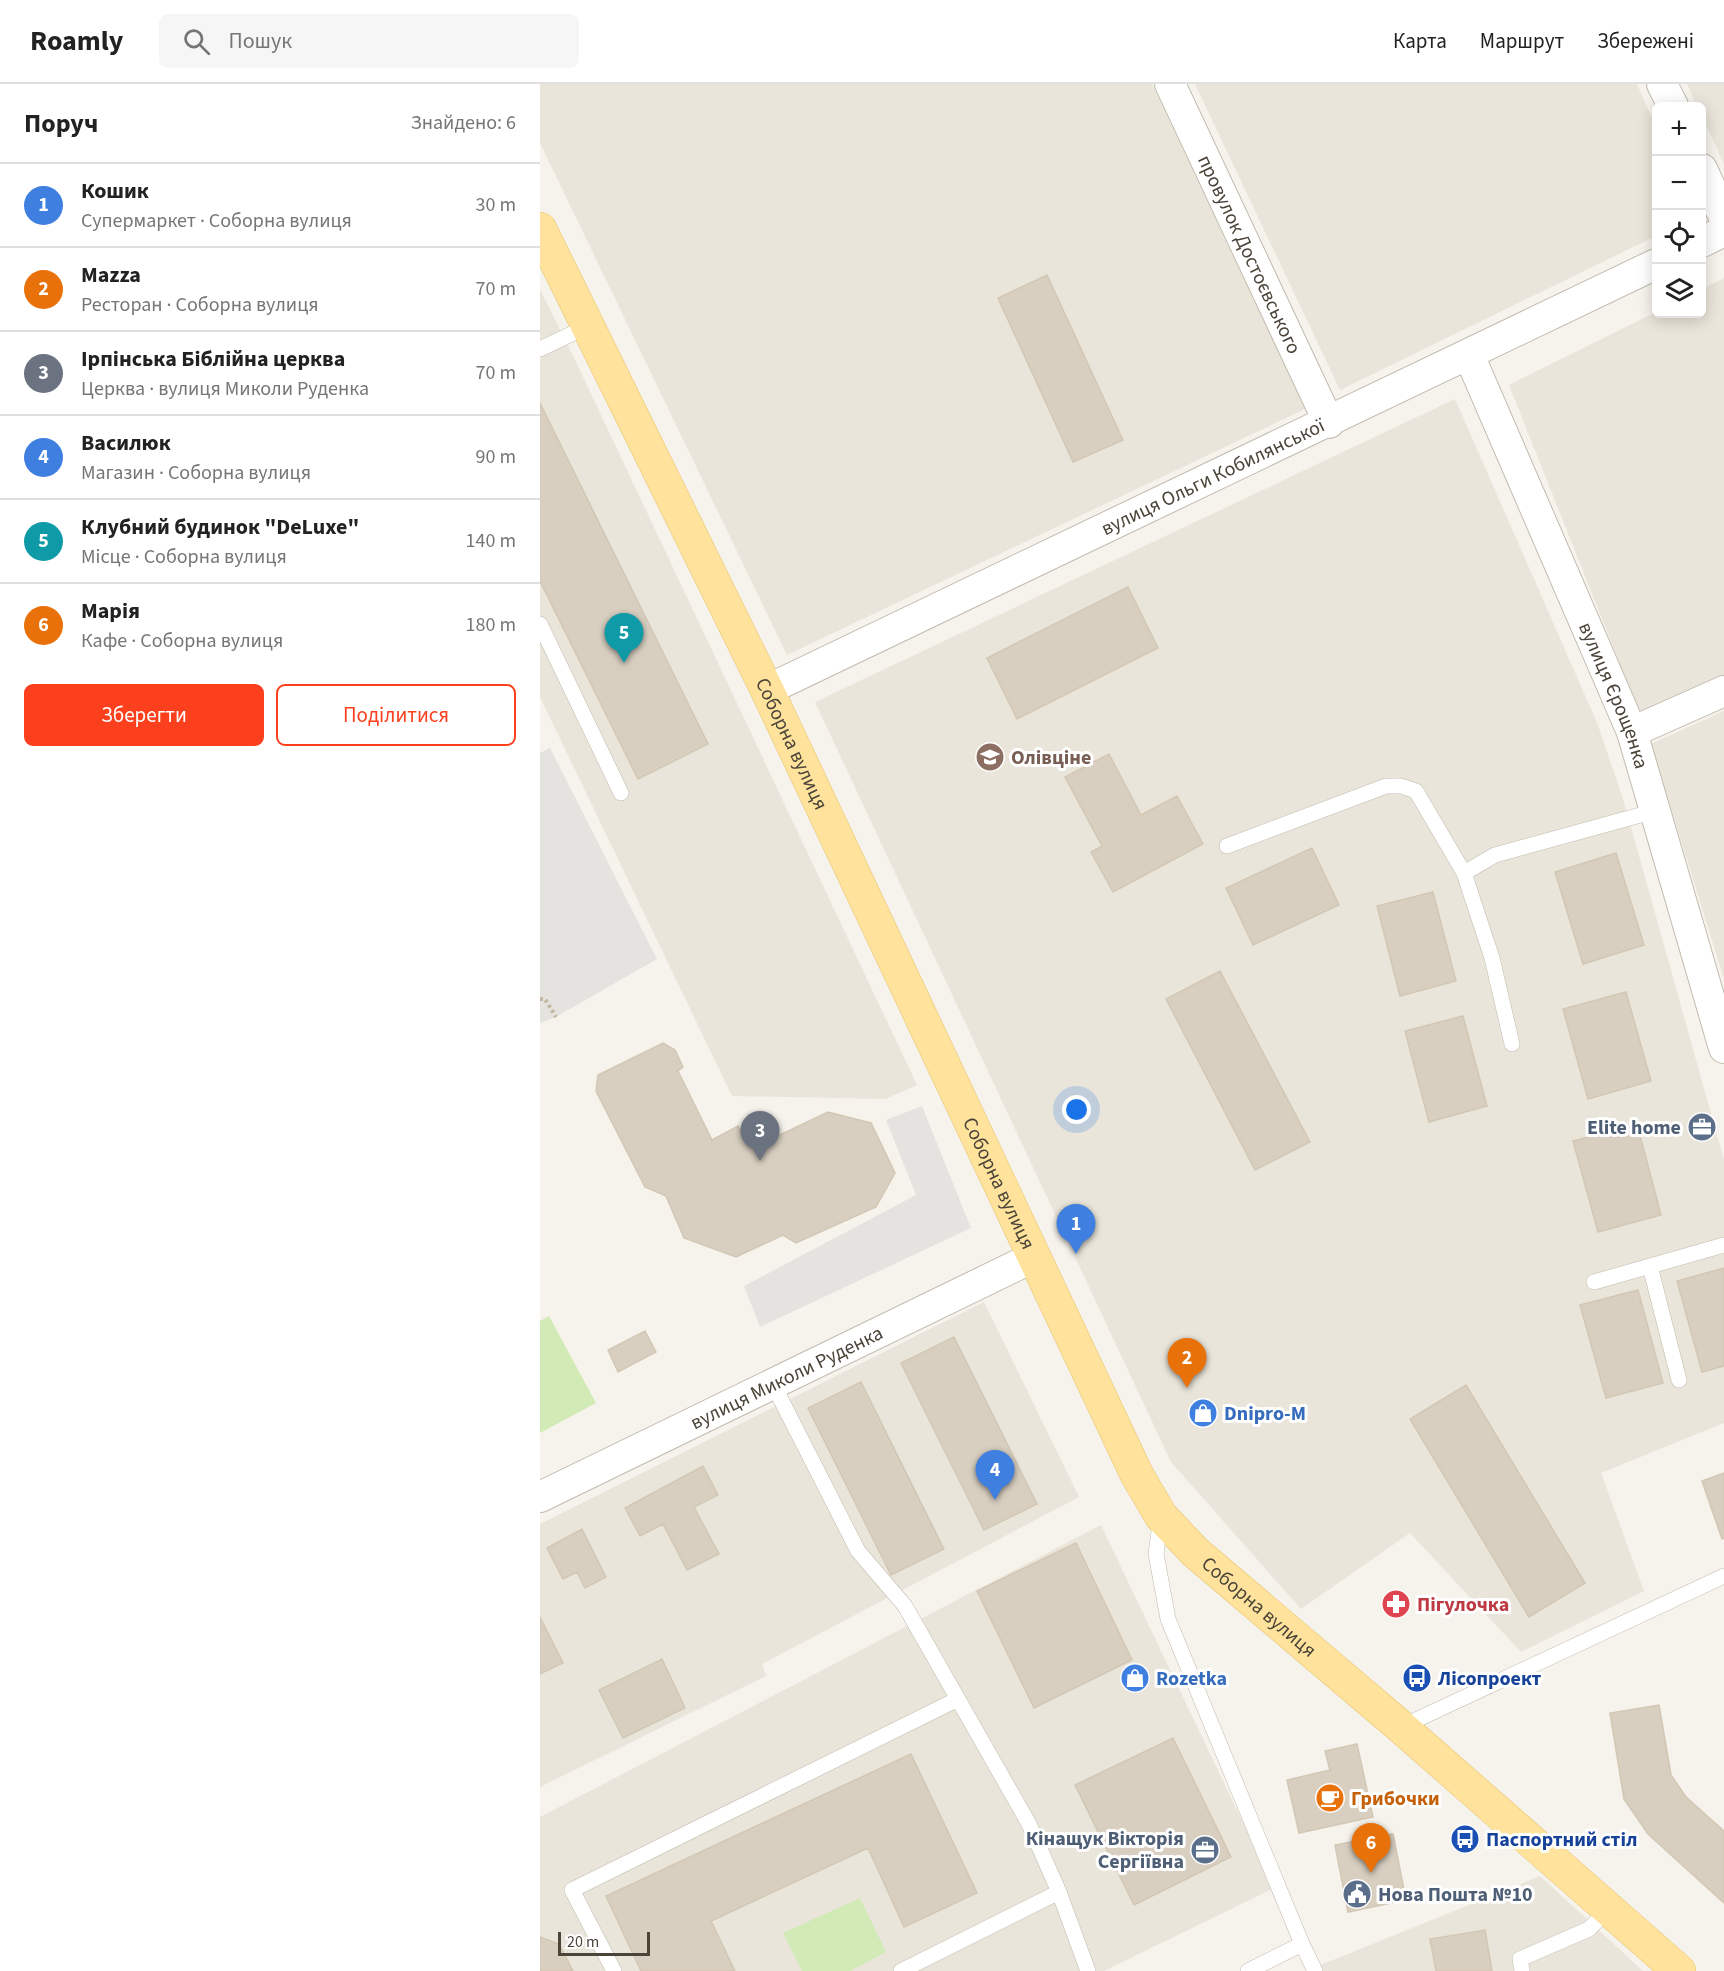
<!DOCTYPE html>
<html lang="uk">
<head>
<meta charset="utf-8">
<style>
  body { margin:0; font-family:"Source Sans 3",sans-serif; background:#f6f6f6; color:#222 }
  .controls { position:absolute; right:18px; top:18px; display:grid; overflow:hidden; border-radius:9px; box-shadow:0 3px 15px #0003 }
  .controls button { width:54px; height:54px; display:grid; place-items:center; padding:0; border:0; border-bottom:2px solid #e0e0e0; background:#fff; color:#222; font:30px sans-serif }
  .scale { position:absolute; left:18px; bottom:15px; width:92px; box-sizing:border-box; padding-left:6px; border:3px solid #4b4439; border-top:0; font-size:16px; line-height:21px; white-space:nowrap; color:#4b4439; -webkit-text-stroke:4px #fff; paint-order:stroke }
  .you { position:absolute; left:537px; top:1026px; width:21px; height:21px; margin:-15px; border:4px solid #fff; border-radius:50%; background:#1a73e8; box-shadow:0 0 0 9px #1a73e833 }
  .badge { display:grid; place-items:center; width:39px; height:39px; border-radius:50%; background:#fc3f1d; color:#fff; font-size:20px; font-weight:700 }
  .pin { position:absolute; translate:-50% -50px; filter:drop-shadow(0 2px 3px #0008) }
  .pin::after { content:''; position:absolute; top:32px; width:21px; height:18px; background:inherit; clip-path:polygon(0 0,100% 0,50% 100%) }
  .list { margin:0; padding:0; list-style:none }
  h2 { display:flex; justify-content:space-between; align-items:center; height:78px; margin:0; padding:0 24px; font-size:26px }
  h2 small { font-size:20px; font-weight:400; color:#767676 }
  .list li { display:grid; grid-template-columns:39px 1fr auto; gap:18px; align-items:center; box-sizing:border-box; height:84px; padding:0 24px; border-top:2px solid #e0e0e0 }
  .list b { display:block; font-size:22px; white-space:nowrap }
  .list p { margin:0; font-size:20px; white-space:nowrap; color:#767676 }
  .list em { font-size:20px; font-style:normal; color:#767676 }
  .actions { display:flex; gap:12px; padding:18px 24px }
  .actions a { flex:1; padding:14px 0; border:2px solid #fc3f1d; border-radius:9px; text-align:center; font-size:21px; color:#fc3f1d }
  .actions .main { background:#fc3f1d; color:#fff }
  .icon { flex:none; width:33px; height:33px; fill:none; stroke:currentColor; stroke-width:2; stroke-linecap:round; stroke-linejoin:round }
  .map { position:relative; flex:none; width:1184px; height:1887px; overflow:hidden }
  header { display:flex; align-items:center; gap:36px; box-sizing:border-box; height:84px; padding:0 30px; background:#fff; border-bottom:2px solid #e0e0e0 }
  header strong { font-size:28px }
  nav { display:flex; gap:33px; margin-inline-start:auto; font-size:21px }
  .search { width:420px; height:54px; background:#f6f6f6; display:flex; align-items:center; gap:15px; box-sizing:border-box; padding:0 21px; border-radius:9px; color:#767676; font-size:22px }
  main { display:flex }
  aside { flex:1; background:#fff }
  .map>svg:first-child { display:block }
</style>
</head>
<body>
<header>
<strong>Roamly</strong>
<div class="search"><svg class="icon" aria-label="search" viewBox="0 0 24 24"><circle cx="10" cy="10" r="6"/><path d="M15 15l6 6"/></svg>Пошук</div>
<nav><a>Карта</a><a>Маршрут</a><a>Збережені</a></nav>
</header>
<main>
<aside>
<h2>Поруч<small>Знайдено: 6</small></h2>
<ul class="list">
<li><span class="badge" style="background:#3f7fe0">1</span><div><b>Кошик</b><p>Супермаркет · Соборна вулиця</p></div><em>30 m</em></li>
<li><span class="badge" style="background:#e8710a">2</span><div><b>Mazza</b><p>Ресторан · Соборна вулиця</p></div><em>70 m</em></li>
<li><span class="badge" style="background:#6b7280">3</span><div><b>Ірпінська Біблійна церква</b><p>Церква · вулиця Миколи Руденка</p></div><em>70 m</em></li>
<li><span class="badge" style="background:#3f7fe0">4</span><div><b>Василюк</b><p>Магазин · Соборна вулиця</p></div><em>90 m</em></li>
<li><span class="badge" style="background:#0f9aa8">5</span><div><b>Клубний будинок &quot;DeLuxe&quot;</b><p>Місце · Соборна вулиця</p></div><em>140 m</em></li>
<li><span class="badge" style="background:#e8710a">6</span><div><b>Марія</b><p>Кафе · Соборна вулиця</p></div><em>180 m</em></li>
</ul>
<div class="actions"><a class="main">Зберегти</a><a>Поділитися</a></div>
</aside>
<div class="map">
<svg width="1184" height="1887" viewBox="0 0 1184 1887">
  <rect width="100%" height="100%" fill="#f6f3ec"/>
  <path fill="#eae5da" d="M0,0H612L765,325L247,571L0,59Z
    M655,0H1097L1116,43V152L800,306Z
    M1147,0H1184V80L1162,32V22H1157Z
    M1184,194V595L1101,633L969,301L1116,228L1162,230V205Z
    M0,205L36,278L377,1001L345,1015L192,1012L0,613Z
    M915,315L1058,641L1084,718L1184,1076V1339L1061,1389L1104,1507L981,1568L870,1449L761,1525L631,1378L275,618Z
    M1184,627V895L1111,660Z
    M444,1218L539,1413L222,1580L226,1592L0,1703V1440Z
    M561,1441L734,1804L564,1887H0V1733Z
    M1000,1792L1103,1887H766Z"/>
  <path fill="#d2eab5" d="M9,1232L56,1319L0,1349V1237Z
    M320,1814L346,1868L310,1887H262L243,1849Z"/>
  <path fill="#e5e3e0" d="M10,664L117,875L16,933L0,939V669Z
    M382,1022L431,1144L220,1243L204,1202L376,1111L346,1036Z"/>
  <path fill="#d8cfc1" stroke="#d3c7b4" stroke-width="1.5" d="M507,191L583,356L533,378L458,214Z
    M0,319L168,660L98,695L0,497Z
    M588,503L618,564L477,635L447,574Z
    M569,670L601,731L637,712L663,760L573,808L551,768L562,762L525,693Z
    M772,764L799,821L713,861L686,804Z
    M1076,769L1104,861L1043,880L1015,788Z
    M893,808L916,897L860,912L837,822Z
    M680,887L770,1058L715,1086L626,915Z
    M1086,908L1111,997L1048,1015L1023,925Z
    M923,932L947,1022L889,1038L865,947Z
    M123,959L135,966L143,983L138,987L172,1056L198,1042L210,1065L288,1028L331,1039L355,1089L336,1123L256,1159L243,1151L196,1173L144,1154L126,1112L105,1103L56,1007L58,991Z
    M1097,1040L1121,1131L1058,1148L1033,1057Z
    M1184,1184V1282L1162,1288L1137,1197Z
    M1098,1206L1123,1299L1066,1314L1040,1221Z
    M105,1247L116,1268L78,1288L68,1266Z
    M414,1253L497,1420L444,1446L361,1279Z
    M321,1298L404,1465L351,1491L268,1324Z
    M926,1301L1045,1499L989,1533L870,1335Z
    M163,1382L178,1411L154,1423L179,1470L147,1486L123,1440L100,1452L85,1424Z
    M1184,1389V1454L1182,1455L1162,1397Z
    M42,1445L66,1493L45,1504L37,1488L23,1495L7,1464Z
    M536,1459L592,1576L494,1624L437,1507Z
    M0,1533L23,1579L0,1590Z
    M122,1575L145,1624L83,1654L59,1606Z
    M1119,1621L1131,1691L1146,1713L1184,1747V1819L1108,1750L1084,1715L1070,1629Z
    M633,1654L691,1773L594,1821L535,1701Z
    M817,1660L833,1733L759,1749L747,1696L790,1686L785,1667Z
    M371,1670L437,1809L364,1843L328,1764L171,1837L195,1887H101L66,1812Z
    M853,1750L866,1816L808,1828L795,1761Z
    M945,1846L952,1887H896L890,1855Z
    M0,1853L19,1860L33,1887H0Z"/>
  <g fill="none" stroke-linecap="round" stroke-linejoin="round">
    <g stroke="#c2bbae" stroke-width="16">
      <path id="service" d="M0,265L48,242
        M0,540L81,709
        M687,762L846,702H861L876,707L924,789
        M972,960L952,874L924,789L955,771L1115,727
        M1110,1182L1139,1296
        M1054,1198L1184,1161
        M233,1300L318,1467L365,1522L489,1740L519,1808L548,1887
        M621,1432L616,1470L628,1535L762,1860L708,1887
        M861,1643L1184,1492
        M762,1860L775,1887
        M74,1887L32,1806L418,1615
        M361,1887L519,1808
        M982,1887L980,1875L1049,1845L1068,1825"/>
    </g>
    <g stroke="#c2bbae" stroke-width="32">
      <g id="minor">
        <path id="s1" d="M630,0L789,339"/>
        <path d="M1122,0L1133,22"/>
        <path d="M1162,85L1184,133"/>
        <path d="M1162,158L1184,147"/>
        <path id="s2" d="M929,271L1092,648L1184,964"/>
        <path id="s3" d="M227,606L1116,180"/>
        <path d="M1092,648L1184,607"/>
        <path id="s4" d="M0,1413L494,1173"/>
      </g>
    </g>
    <g stroke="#e6c16a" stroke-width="34">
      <g id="primary">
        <path id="s5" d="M0,145L227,606L597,1391L621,1432L655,1468L861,1643L1139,1887"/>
      </g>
    </g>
    <path stroke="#c4b79f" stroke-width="4" stroke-dasharray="3 3" stroke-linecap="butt" d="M0,915H5L16,933"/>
    <use href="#service" stroke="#fff" stroke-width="15"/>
    <use href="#minor" stroke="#fff" stroke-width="30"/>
    <use href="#primary" stroke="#ffe39c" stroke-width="33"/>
  </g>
  <defs>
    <g id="school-disc" transform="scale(1.5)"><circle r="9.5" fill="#8d6e63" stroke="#fff"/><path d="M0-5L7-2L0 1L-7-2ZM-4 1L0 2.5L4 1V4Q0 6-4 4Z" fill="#fff"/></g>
    <g id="office-disc" transform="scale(1.5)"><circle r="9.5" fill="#5c6f8a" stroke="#fff"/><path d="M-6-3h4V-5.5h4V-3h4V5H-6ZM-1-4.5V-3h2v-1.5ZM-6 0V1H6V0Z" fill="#fff"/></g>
    <g id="shop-disc" transform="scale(1.5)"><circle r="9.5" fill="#3f7fe0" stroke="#fff"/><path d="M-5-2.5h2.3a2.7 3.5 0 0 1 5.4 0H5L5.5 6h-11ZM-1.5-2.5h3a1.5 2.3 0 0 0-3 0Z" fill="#fff"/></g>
    <g id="pharmacy-disc" transform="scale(1.5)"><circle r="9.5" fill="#e0444e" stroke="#fff"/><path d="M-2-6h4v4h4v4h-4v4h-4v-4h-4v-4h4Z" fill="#fff"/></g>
    <g id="bus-disc" transform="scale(1.5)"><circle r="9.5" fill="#1a4fb4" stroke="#fff"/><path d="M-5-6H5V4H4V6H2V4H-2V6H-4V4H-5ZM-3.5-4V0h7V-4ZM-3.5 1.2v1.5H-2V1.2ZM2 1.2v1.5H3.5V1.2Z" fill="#fff"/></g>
    <g id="cafe-disc" transform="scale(1.5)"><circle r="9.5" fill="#e8710a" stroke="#fff"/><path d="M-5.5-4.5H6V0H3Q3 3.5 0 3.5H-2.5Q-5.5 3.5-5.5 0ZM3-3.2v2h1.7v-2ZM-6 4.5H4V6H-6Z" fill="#fff"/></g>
    <g id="civic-disc" transform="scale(1.5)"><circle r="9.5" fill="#5c6f8a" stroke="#fff"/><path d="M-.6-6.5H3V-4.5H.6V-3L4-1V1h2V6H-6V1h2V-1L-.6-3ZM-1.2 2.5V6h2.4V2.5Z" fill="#fff"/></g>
  </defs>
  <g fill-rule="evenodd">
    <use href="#school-disc" x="450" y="673"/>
    <use href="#office-disc" x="1162" y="1043"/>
    <use href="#shop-disc" x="663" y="1329"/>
    <use href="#pharmacy-disc" x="856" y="1520"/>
    <use href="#shop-disc" x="595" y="1594"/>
    <use href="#bus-disc" x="877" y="1594"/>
    <use href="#cafe-disc" x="790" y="1714"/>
    <use href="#bus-disc" x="925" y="1755"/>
    <use href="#office-disc" x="665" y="1766"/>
    <use href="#civic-disc" x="817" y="1810"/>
  </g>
  <g text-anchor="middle" stroke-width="6" stroke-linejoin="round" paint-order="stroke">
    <g font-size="20" fill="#4b4439" stroke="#fff">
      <text dy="7" stroke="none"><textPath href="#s1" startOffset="188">провулок Достоєвського</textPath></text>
      <text dy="7" stroke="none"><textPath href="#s3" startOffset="494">вулиця Ольги Кобилянської</textPath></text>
      <text dy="7" stroke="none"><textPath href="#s2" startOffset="370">вулиця Єрощенка</textPath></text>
      <text dy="7" stroke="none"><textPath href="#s5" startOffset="573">Соборна вулиця</textPath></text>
      <text dy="7" stroke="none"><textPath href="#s5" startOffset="1059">Соборна вулиця</textPath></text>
      <text dy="7" stroke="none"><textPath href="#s4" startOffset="274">вулиця Миколи Руденка</textPath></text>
      <text dy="7" stroke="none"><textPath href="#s5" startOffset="1563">Соборна вулиця</textPath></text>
    </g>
    <g font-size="20" font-weight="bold" fill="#785e54" stroke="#fff" text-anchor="start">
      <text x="471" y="680">Олівціне</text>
    </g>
    <g font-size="20" font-weight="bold" fill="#4e5e75" stroke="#fff" text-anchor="end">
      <text x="1141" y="1050">Elite home</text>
      <text x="644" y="1761">Кінащук Вікторія<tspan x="644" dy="23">Сергіївна</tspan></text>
      <text x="838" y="1817" text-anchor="start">Нова Пошта №10</text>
    </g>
    <g font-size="20" font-weight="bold" fill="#366cbe" stroke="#fff" text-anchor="start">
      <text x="684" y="1336">Dnipro-M</text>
      <text x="616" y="1601">Rozetka</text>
    </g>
    <g font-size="20" font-weight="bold" fill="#be3a42" stroke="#fff" text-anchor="start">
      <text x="877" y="1527">Пігулочка</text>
    </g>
    <g font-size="20" font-weight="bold" fill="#164399" stroke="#fff" text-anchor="start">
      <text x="898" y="1601">Лісопроект</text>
      <text x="946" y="1762">Паспортний стіл</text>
    </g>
    <g font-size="20" font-weight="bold" fill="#c56008" stroke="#fff" text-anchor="start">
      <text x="811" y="1721">Грибочки</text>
    </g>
  </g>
</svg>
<div class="controls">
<button>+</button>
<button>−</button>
<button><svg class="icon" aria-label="locate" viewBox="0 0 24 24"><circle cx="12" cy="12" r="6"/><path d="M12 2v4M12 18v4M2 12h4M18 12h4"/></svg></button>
<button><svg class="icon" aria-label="layers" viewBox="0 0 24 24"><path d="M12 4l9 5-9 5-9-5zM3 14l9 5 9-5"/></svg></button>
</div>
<div class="scale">20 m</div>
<div class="you"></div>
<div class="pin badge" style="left:536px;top:1170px;background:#3f7fe0">1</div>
<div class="pin badge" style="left:647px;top:1304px;background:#e8710a">2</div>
<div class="pin badge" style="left:220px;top:1077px;background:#6b7280">3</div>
<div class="pin badge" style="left:455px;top:1416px;background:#3f7fe0">4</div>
<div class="pin badge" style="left:84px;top:579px;background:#0f9aa8">5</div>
<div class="pin badge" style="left:831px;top:1789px;background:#e8710a">6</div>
</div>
</main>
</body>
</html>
